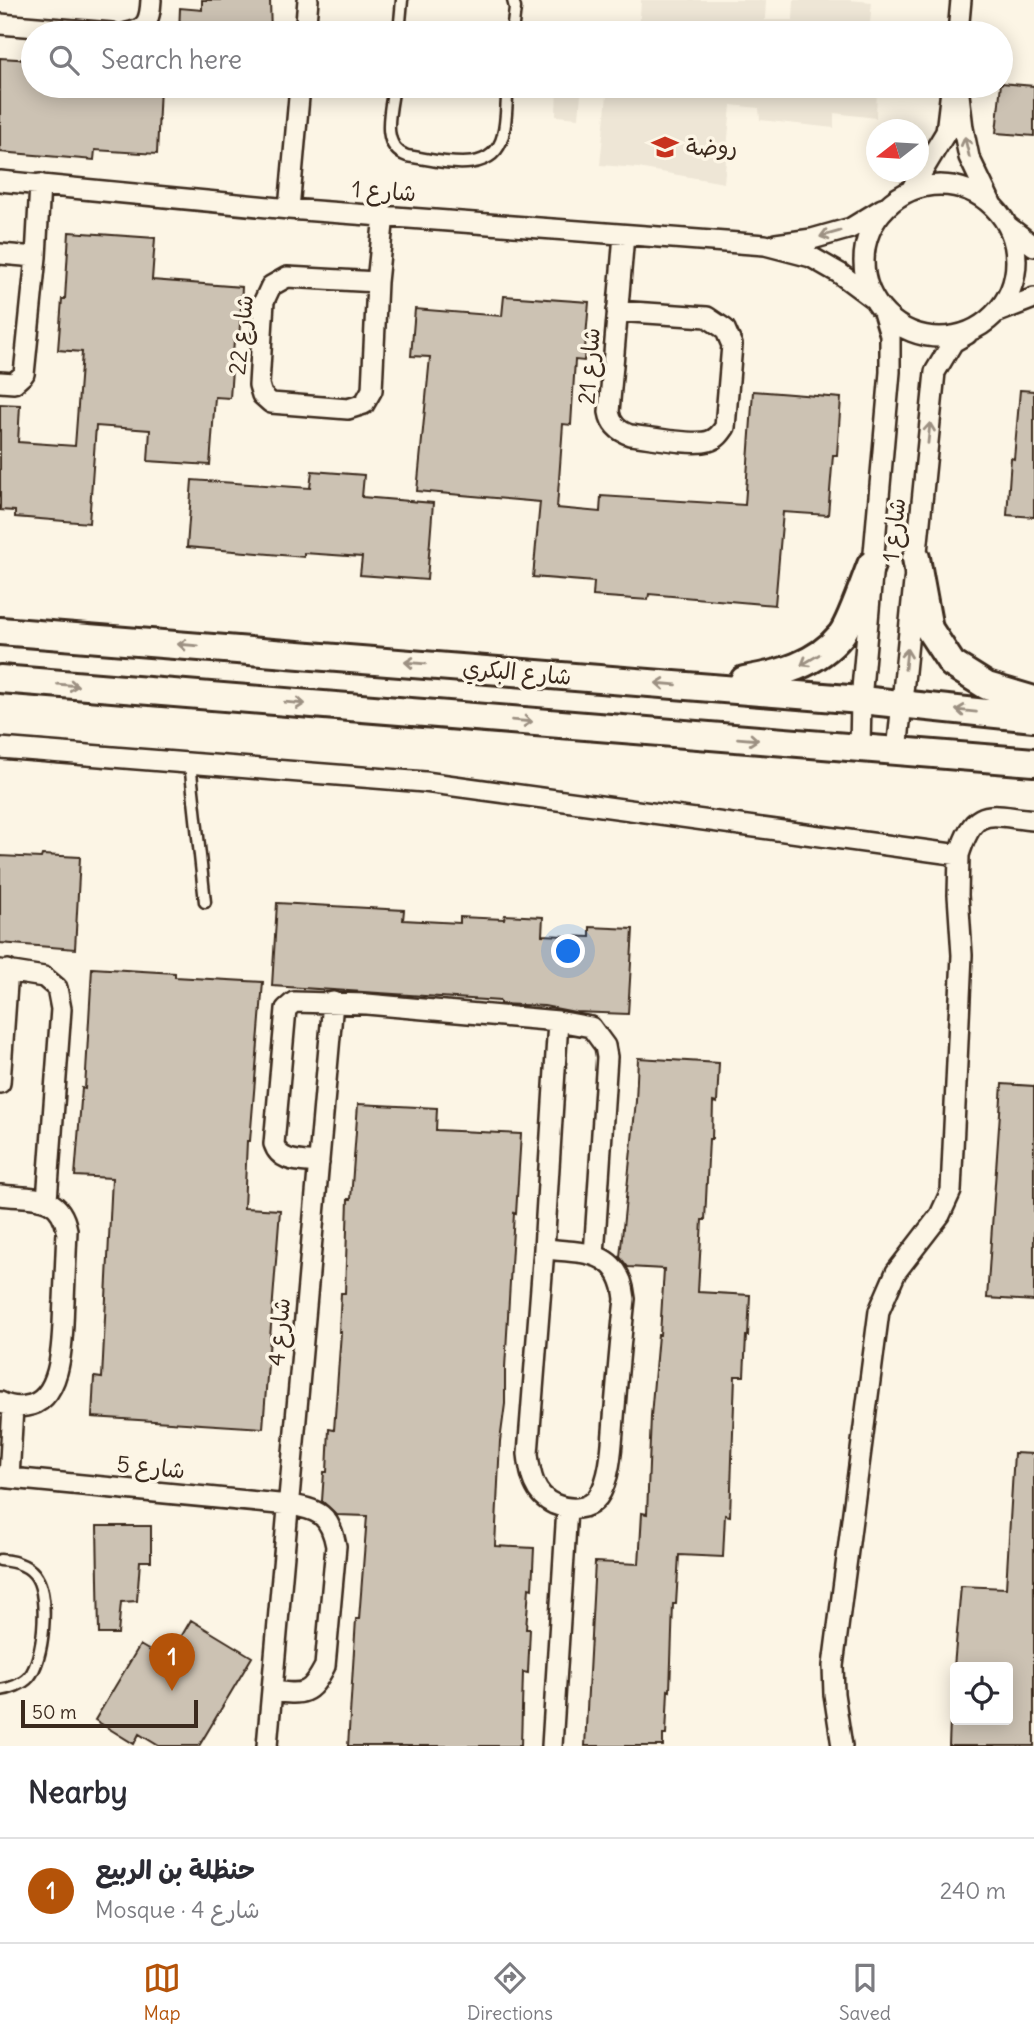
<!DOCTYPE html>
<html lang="en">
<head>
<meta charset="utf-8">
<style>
  body { margin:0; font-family:Delius,"Playpen Sans Arabic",sans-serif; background:#f7f7f7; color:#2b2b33 }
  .controls { position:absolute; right:21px; bottom:21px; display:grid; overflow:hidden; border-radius:7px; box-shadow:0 4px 18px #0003 }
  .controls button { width:63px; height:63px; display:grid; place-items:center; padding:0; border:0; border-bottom:2px solid #e1e1e2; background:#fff; color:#2b2b33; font:35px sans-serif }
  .compass { position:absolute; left:866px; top:119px; width:63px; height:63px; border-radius:50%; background:#fff; box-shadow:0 4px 18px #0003; rotate:253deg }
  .scale { position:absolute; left:21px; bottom:18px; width:177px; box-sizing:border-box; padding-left:7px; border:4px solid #3b2a1e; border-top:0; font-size:19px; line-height:24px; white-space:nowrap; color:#3b2a1e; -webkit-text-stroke:5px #fcf5e5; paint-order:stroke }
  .you { position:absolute; left:569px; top:952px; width:24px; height:24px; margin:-18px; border:5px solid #fff; border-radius:50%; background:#1a73e8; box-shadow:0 0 0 10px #1a73e833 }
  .badge { display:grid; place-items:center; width:46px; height:46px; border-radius:50%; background:#b45309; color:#fff; font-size:23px; font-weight:700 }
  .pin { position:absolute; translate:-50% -58px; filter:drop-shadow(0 2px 4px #0008) }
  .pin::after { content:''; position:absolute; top:37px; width:24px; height:21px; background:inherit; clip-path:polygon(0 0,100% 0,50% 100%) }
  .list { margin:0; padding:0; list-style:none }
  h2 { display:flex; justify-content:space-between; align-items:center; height:91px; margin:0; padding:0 28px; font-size:30px }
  h2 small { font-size:23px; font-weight:400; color:#7c7c81 }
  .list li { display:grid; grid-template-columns:46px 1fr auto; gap:21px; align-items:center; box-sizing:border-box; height:105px; padding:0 28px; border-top:2px solid #e1e1e2 }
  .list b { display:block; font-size:26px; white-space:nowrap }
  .list p { margin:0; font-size:23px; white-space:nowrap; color:#7c7c81 }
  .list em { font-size:23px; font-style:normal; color:#7c7c81 }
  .icon { flex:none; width:38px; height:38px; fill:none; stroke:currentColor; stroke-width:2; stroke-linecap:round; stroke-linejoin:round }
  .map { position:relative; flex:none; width:1034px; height:1746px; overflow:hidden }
  .search { position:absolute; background:#fff; box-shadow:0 4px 18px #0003; left:21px; right:21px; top:21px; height:77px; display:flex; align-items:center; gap:18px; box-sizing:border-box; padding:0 24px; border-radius:38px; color:#7c7c81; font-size:26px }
  .sheet { height:196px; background:#fff }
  nav { display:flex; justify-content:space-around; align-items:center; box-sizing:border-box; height:98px; border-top:2px solid #e1e1e2; background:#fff; font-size:19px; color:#7c7c81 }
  nav a { display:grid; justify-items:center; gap:4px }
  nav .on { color:#b45309 }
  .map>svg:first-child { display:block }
</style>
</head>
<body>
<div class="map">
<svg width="1034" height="1746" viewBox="0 0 1034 1746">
  <rect width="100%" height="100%" fill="#fcf5e5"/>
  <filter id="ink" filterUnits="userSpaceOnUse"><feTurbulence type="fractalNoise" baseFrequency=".0143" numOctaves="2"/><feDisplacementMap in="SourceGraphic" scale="14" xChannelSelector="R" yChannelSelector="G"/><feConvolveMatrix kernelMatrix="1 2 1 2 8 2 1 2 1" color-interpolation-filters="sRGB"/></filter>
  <g filter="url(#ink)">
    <path fill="#eee6d6" d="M641,0H766L765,20H793L794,0H849L872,2L869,33H639Z
      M557,86H877L876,118L834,113V128L760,120L759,108L731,105L724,183L638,168L600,165L607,95L581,94L579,118L556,116Z"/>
    <path fill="#ccc2b3" stroke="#3b2a1e" stroke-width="2" d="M202,0H270L271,33H179L180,8L202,10Z
      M0,58L33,60V86H160L157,154L95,150L94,160L0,152Z
      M1001,83L1034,86V136L996,133Z
      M69,232L155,238L152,280L242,287L239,342L234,341L230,398L215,397L210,465L148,461L150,430L96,426L89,523L15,517V511L0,510V404L20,405L18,442L75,446L82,352L58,350L62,299H65Z
      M504,296L589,302L584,361L575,360L571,425L563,424L557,508L600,512L601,496L745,505L753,391L841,398L837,455H833L828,515L783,512L775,605L649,594L648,600L593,596L594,582L533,577L540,502L417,491L430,357L411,356L415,309L502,316Z
      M1020,390L1034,391V517L1007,515L1011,458L1014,459Z
      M312,471L364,475L362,497L433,503L427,580L360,575L362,557L304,553V557L187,547L192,480L310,488Z
      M42,855L80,857L75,949L0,943V856L41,858Z
      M277,903L404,910L403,920L460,923V917L504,919L505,915L543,917L542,935L590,937V927L633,929L628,1014L575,1012L544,1006L500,1004V1001L272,986Z
      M92,968L175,973V977L263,982L250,1141H247L244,1208L280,1210L263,1428L92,1417L94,1377L102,1378L112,1178L75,1176L82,1088L85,1089Z
      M638,1058L719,1063L717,1103L713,1102L712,1139H709L705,1220H702L698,1292L750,1295L748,1336H746L744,1376H735L730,1516L725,1515L723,1557L679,1555L676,1604H673L670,1691L668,1690L666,1735H663V1746H585L595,1562L639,1564L642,1513L647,1514L651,1416L658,1335H660L664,1269L628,1267L620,1257L636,1101Z
      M1002,1084L1034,1086V1301L987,1298Z
      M358,1104L437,1108L436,1130L521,1134L516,1214L514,1213L505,1368V1404L500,1441L495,1546L534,1548L532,1589L529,1588L526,1629H530L528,1673L523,1672L521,1746H348L356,1619H359L367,1516L337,1515L322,1501L324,1472H327L329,1429L334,1430L341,1332H339L341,1293H345L348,1199H351Z
      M1014,1453L1034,1454V1746H949L950,1720H1008V1667H954L961,1586L1006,1588Z
      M97,1526H151V1561H140L137,1601L121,1602L118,1634H99Z
      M191,1620L252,1657L199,1746H159L139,1734L134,1744L95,1720L140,1645L167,1661Z"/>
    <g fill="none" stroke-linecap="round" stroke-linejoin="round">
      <g stroke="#3b2a1e" stroke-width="15">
        <path id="service" d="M399,33L402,0
          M512,33L515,8L513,0
          M394,86C391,109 379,146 407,156C438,160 493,178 503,135C507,120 506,102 508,86
          M190,763L205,902
          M0,1560C14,1561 30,1565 37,1578C49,1598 44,1659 29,1677C23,1684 9,1689 0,1690"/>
      </g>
      <g stroke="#3b2a1e" stroke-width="24">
        <path id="minor" d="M0,24L112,33
          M127,33C148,29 150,19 151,0
          M305,33L308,0
          M958,33L961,0
          M958,86L963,128L969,157L991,203
          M0,181L289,209L765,245L811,257L839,273L874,299
          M864 261a76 76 0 1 1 152 0a76 76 0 1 1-152 0Z
          M911,190L946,132L951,90
          M289,209L300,86
          M1009,227L1034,246
          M776,244L812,239L851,228L882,209
          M0,254L36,257
          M377,282L287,277L271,286L264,301L259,385L262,395L271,403L348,409L364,404L372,390L377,282L384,215
          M617,311L707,317L725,329L732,345L725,427C721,433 717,439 709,441C692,446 649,437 630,435C618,431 611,424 609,412L624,235
          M998,312L1034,298
          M0,382L14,383L24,374L36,257L40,184
          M0,748L425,782L959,855C975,804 989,816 1034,820
          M860,748L861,700L890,372V335L883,312
          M897,752L935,372L953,342L967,334
          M0,970L44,977L57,988L61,1009L47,1200
          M0,1083L8,970
          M319,1163C301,1161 280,1163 274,1144L286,1009L294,1002L367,1004L558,1021L591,1027L605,1046L607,1057L594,1255
          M0,1195C32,1199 60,1192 67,1230C66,1254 65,1278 64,1301C62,1330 66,1401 26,1406C17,1408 8,1406 0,1402
          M544,1249C584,1253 620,1249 625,1299C621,1335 618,1371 615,1407C612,1433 613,1476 598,1497C588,1511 569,1510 554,1504C534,1495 530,1474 528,1454L544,1249L558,1021
          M0,1477L289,1505C318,1509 330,1514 336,1546L325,1666C310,1696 303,1695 272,1691
          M9,1478L13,1407
          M267,1746L333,1002
          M552,1746L567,1509
          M842,1746L834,1694L833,1666L879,1311L896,1272L940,1215L951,1191L962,955L958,895L959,855"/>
      </g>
      <g stroke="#3b2a1e" stroke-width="32">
        <path id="secondary" d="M916,558L929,629L952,664L987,686L1034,700
          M0,631L861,700L1034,718
          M0,679L1034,762
          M744,680C780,674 816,665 841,635C850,624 865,580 871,565"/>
      </g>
      <use href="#service" stroke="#fcf5e5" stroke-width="10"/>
      <use href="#minor" stroke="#fcf5e5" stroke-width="19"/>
      <use href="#secondary" stroke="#fcf5e5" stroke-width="26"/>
    </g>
    <defs><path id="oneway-shaft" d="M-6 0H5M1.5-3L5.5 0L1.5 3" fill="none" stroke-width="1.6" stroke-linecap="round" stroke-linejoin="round" transform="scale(1.75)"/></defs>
    <g stroke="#9c9082">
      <use href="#oneway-shaft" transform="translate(967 147) rotate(-103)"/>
      <use href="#oneway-shaft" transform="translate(830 234) rotate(164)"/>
      <use href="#oneway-shaft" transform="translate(929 433) rotate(-84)"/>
      <use href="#oneway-shaft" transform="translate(188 645) rotate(-175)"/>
      <use href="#oneway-shaft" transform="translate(906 659) rotate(-84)"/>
      <use href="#oneway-shaft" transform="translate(810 660) rotate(149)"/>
      <use href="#oneway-shaft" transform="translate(415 663) rotate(-175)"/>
      <use href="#oneway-shaft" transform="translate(666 684) rotate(-175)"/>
      <use href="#oneway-shaft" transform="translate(68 685) rotate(5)"/>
      <use href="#oneway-shaft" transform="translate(295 703) rotate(5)"/>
      <use href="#oneway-shaft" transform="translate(966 711) rotate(-174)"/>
      <use href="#oneway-shaft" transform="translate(522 721) rotate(5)"/>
      <use href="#oneway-shaft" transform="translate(748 739) rotate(5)"/>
    </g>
  </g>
  <defs>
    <g id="school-bare" transform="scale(2.1)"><path d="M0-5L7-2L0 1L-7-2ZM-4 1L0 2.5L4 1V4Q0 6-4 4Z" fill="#c8321e" stroke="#fcf5e5" stroke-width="2.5" paint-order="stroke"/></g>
  </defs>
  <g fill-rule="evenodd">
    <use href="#school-bare" x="665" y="147"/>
  </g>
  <g text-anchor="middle" stroke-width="7" stroke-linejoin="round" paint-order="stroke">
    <g font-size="23" fill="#3b2a1e" stroke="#fcf5e5" text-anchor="start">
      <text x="686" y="155">روضة</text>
    </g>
    <g font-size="23" fill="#3b2a1e" stroke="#fcf5e5">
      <text transform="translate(384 191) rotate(4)" y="8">شارع 1</text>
      <text transform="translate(241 335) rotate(-84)" y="8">شارع 22</text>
      <text transform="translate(589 366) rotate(-86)" y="8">شارع 21</text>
      <text transform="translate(894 530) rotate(-84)" y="8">شارع 1</text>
      <text transform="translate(517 672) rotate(5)" y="8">شارع البكري</text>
      <text transform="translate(279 1332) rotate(-85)" y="8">شارع 4</text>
      <text transform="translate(151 1467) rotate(6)" y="8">شارع 5</text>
    </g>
  </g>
</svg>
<div class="controls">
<button><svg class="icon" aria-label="locate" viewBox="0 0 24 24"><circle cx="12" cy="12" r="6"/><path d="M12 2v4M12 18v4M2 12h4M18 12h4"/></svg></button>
</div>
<svg class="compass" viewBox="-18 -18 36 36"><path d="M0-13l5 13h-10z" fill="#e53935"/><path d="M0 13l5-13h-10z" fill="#7c7c81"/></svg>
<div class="scale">50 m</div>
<div class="you"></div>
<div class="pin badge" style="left:172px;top:1691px">1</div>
<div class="search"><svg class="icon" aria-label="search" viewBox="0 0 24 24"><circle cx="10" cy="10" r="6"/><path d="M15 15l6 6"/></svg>Search here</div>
</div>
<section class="sheet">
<h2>Nearby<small></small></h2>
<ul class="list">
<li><span class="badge">1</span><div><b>حنظلة بن الربيع</b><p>Mosque · شارع 4</p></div><em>240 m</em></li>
</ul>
</section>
<nav>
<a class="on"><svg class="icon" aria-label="map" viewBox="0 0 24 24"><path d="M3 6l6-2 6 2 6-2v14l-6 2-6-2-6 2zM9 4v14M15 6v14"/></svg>Map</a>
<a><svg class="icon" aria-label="directions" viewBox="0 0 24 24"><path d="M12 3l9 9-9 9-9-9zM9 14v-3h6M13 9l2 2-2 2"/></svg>Directions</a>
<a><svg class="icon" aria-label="saved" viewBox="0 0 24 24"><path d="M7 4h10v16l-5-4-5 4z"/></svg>Saved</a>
</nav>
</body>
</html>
